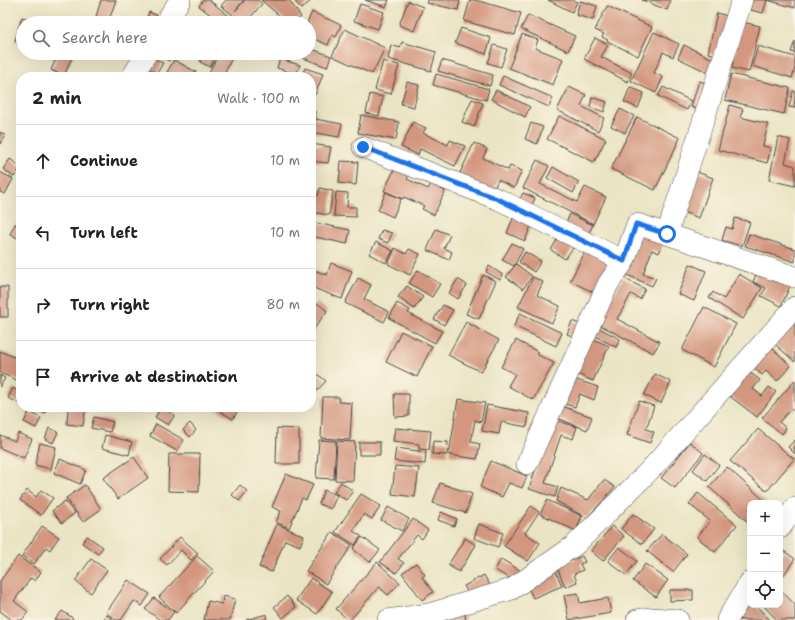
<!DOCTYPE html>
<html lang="en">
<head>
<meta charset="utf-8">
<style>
  body { margin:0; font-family:"Shantell Sans",sans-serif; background:#f6f6f6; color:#222 }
  .controls { position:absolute; right:12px; bottom:12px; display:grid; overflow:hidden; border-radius:8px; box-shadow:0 4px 16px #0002 }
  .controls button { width:36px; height:36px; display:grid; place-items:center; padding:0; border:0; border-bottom:1px solid #e0e0e0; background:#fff; color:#222; font:20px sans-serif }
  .stop { position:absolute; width:12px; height:12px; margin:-9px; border:3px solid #1a73e8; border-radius:50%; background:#fff }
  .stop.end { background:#1a73e8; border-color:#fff; box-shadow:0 1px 4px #0008 }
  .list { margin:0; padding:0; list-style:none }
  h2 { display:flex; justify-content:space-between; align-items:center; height:52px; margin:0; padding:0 16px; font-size:17px }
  h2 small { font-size:13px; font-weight:400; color:#767676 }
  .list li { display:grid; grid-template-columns:26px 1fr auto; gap:12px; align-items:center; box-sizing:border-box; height:72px; padding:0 16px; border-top:1px solid #e0e0e0 }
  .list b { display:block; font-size:15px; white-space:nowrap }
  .list em { font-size:13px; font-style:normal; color:#767676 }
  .icon { flex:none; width:22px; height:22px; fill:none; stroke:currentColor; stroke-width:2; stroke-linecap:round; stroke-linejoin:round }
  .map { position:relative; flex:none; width:795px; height:620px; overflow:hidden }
  .search { position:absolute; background:#fff; box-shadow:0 4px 16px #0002; left:16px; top:16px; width:300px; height:44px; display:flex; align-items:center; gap:10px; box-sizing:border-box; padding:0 14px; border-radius:22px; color:#767676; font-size:15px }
  .panel { position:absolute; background:#fff; box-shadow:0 4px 16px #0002; left:16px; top:72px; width:300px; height:340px; border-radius:16px }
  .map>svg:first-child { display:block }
</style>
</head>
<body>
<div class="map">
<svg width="795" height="620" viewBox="0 0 795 620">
  <rect width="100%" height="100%" fill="#fcf5e5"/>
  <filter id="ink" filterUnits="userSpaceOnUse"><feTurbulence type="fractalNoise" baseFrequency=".025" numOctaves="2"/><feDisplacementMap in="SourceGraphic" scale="8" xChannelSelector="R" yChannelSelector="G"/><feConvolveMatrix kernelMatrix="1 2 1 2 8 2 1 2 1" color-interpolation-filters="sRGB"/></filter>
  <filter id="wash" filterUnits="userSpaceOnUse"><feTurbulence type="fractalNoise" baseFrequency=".012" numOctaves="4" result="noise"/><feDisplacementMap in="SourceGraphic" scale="16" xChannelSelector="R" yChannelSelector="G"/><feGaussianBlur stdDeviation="0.9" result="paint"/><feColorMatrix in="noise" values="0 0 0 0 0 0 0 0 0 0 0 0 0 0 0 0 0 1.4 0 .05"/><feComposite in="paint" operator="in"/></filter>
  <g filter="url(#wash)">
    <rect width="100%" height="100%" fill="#eae4c4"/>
    <g id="blocks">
      <path fill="#d3967f" d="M101,0H116L108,23L95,20Z
        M203,0H209L229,16L224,23H221L199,6Z
        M226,0H244L235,11L245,0H258L262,4L248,20L251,23H226L233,15L221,6Z
        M261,0H289L301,17L294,23H288Z
        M294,0H312L301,9Z
        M365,0H389L386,7Z
        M428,0H460L458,10L427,3Z
        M470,0H475L521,13L515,35L464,21Z
        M548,0H572L577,2L572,12Z
        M642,0H671L667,10Z
        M753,0H767L763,13L750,10Z
        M767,0H795V8Z
        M408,1L423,7L414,31L399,25Z
        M580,1L597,6L593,20L576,15Z
        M360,4L384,12L378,29L354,21Z
        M607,6L652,27L638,56L607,41L608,40L602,37L604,34L595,30Z
        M149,12L161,17L158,23H145Z
        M312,12L341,25L336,37L332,35L328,45L309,37V23H307Z
        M717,13L731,17L721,56L708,53Z
        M528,15L575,36L568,51L521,29Z
        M22,17L36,21V23H23V44L15,41Z
        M742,22L760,26L749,72L732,68Z
        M461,28L491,38L486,54L455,43Z
        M345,29L385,48L372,74L332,56Z
        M654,32L679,44L673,57L663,52L654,73L663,77L656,93L631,81Z
        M522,34L538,40L535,48L563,59L553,85L509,68Z
        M595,38L608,45L601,57L632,73L628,82L584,59Z
        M795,41V53L791,52Z
        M402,42L436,52L431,71L388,59L391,45L400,48Z
        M494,45L507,49L501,67L488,63Z
        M684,45L717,61L711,74L678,58Z
        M758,46L795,57V68L792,78L752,66Z
        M309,48L331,56L327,67L295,55L296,53H309Z
        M41,53H74L64,76L51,70L56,59Z
        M154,53H173L169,61Z
        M204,53H217L210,67L200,62Z
        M219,53H234L223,77H207Z
        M255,53H271L264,61Z
        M152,57L163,63L157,73L146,67Z
        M280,59L300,65L296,74L277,68Z
        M174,60L196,72L194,77H176L167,72Z
        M442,60L493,75L490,86L438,71Z
        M383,61L399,65L391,94L375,90Z
        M305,68L323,74L315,95L311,93V77H301Z
        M436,74L489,89L486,100L433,85Z
        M731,74L790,88L784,114L725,100Z
        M503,76L553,98L549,107L499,85Z
        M699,81L714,85L706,112L691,107Z
        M407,82L419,85L414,107L401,104Z
        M569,87L586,95L581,106L604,118L598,131L557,110Z
        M630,87L644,93L638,108L624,102Z
        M663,87L691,101L687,110L658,96Z
        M496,90L530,107L525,117L491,99Z
        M793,91H795V108L789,107Z
        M370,94L383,97L379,116L366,113Z
        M592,97L607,102L604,112L590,107Z
        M472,99L483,103L474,127L462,122Z
        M730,105L743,109L740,117L768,124L763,146L771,148L767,163L718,150Z
        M620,109L634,116L625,133L611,126Z
        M311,110L316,112L315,119L342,124L339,137L311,132Z
        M361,115L399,122L396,140L358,133Z
        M559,116L606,139L594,162L547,139Z
        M637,117L680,138L655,190L611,169Z
        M413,122L426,128L423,133L448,145L450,140L465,146L455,166L420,149L418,155L401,147Z
        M531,123L543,127L537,144L525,139Z
        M0,132L6,136L0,144Z
        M778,137L790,140L785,163L795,166V186L769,180Z
        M474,143L487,149L483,158L508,170L510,166L522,171L514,188L498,180L492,193L458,177Z
        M311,144L331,147L328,163L311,161Z
        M10,159L21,167L14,177L3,169Z
        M537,160L549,166L540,184L577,202L585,187L606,197L593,224L523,188Z
        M341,161L358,162L356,185L339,183Z
        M396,166L410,172L407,179L428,189L431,184L445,191L434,215L422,209L424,206L404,197L403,199L384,191Z
        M553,167L579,182L573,193L547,178Z
        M0,172L13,179L5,194L0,192Z
        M697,172L713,178L699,218L683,212Z
        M320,188L333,191L329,215L311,212V195L318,196Z
        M336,192L348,193L347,207H356V217L334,216Z
        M386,192L401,199L393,217L378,210Z
        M523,193L535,198L531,208L518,203Z
        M570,214L593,225L586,238L564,227Z
        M514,216L532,223L525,241L507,233Z
        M735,218L750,222L742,246L722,240L726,227L732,229Z
        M311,222L350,230L347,244L311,236Z
        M15,224L21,227V240L10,234Z
        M436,229L450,235L444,248L452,252L449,260L427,250Z
        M382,230L392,233L388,243L378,239Z
        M642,232L664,241L659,253L652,250L643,274L656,278L652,286L625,274Z
        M749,234L795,249V262L745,246Z
        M559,236L575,245L565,259L551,250Z
        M376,242L393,251L386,263L369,254Z
        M512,243L523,249L514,266L502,260Z
        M395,248L406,254L409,249L420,254L410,275L388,264Z
        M586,250L612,263L597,294L570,281Z
        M525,252L541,261L534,272L519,262Z
        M331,263L352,271L342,299L311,287V269L327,275Z
        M516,264L532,276L523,289L506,277Z
        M690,264L706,271L694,301L678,294Z
        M489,266L503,275L500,280L486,272Z
        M418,270L440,284L432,297L409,283Z
        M758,270L790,286L781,306L761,296L766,288L753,282Z
        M739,274L762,288L743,319L709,298L713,292L724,299Z
        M483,275L496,281L479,319L466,314Z
        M533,277L543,282L537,295L560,306L552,323L518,307Z
        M358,278L371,285L364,299L389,312L384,322L345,303Z
        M623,278L645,289L640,299L631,294L617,319L660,342L653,353L598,324Z
        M458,279L467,285L458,299L449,293Z
        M407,286L423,297L414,309L398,297Z
        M0,287H8V317H0Z
        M317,303L327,311L311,333V311Z
        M397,303L410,310L408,313L442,331L435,343L389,318Z
        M443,305L453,310L444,325L434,319Z
        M704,307L736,324L714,367L682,350Z
        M520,313L562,333L556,346L514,326Z
        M572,321L584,326L579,339L567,334Z
        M466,322L499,340L481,372L448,355Z
        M795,322V362L775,344Z
        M597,327L620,339L616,347L593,335Z
        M401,331L432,346L417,377L386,362Z
        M591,338L609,346L593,381L575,373Z
        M516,340L538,352V355L554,363L533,400L508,386L515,374L501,367Z
        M771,347L791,366L777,381L766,371L762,375L752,366Z
        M0,351L21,360V382L0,373Z
        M745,369L760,380L753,389L762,396L769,387L776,392L757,417L727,394Z
        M317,374L326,381L311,397V381Z
        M655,374L671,382L661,403L644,395Z
        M0,375L5,378L0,387Z
        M571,378L598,387L594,400L580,394L575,407L562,403Z
        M795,380V412L791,409L779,422L786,428L782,434L762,418Z
        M13,388L21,393V404L8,398Z
        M394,394H409V416L395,417Z
        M323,397H339V402L352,403L350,440L321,438Z
        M458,399L485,403L481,422L475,420L471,442L480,444L477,459L449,455Z
        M639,401L654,406L646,429L654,432L650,443L627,435Z
        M487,405L529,413L527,427L501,422L499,434L482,431Z
        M562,406L592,417L587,430L557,418Z
        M32,407H47L45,413Z
        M68,407H86L83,426L67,424Z
        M162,407L175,415L168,425L155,417Z
        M213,407H240L233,419Z
        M29,412L41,418L36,428L24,422Z
        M94,417L113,422L110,432L91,428Z
        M552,419L577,427L573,439L561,435L545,483L558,487L555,497L529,489Z
        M190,423L196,430L190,437L183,430Z
        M156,424L184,440L177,451L150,436Z
        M49,428L58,432L53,443L45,439Z
        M277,428L299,429V464H276Z
        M395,428L431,431L429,450L419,449V444L393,441Z
        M758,429L794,459L767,491L730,461Z
        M18,433L32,439L24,458L0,448V435L15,441Z
        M105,435L132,442L129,455L102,448Z
        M319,440L336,441L334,479L316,478Z
        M795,440V454L788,447Z
        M337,441L355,442L353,481L335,480Z
        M433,441L448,442L447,455L432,454Z
        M359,442H380V455H359Z
        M690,442L703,453L675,488L661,478Z
        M40,443L56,447L51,469L35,465Z
        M396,448L426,452L425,464L394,461Z
        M169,454H200L199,492L168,491Z
        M705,454L719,465L707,481L693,470Z
        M134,457L148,478L118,499L103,478Z
        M60,459L86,470L80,484L54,473Z
        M491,461L527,476L522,488L509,483L502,497L480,487Z
        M395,466L419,468L415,497L392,494Z
        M727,467L767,503H750V524L709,487Z
        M286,474L313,485L306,500L302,498L289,528L276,522L281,511L272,507Z
        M604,480L615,487L587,518L556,501L561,488L588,500Z
        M341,482L353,491L346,500L334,492Z
        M440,483L472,494L466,513L433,503Z
        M85,485L101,509L83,522L66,498Z
        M240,485L247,491L239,501L232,495Z
        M27,490L36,497L41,490L53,498L41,515L20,500Z
        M324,490L337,495L331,509L319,504Z
        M698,493L737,525L715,552L697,537L710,521L689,504Z
        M361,494L381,506L372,519L364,514L353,531L361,536L355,545L335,532Z
        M547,500L582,516L576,531L540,514Z
        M65,501L75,513L62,523L52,511Z
        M531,506L539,512L525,533L540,543L528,561L504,546Z
        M388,507L409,519L402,531L381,520Z
        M441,512L457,519L454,526L438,520Z
        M633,514L654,529L642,544L621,529Z
        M413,519L428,530L422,539L417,535L398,559L404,563L396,573L380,562Z
        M277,524L304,536L300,546L285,540L272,572L259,567Z
        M479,524L503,533L498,547L474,538Z
        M42,526L59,537L50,550L46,547L34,564L22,556Z
        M612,526L624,536L603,561L591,551Z
        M332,532L352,545L326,584L306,571Z
        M662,534L687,554L673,572L647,551Z
        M87,536L103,547L98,554L82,543Z
        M180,537L198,553L191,560L181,550L167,565L160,559Z
        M362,537L380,550L370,562L353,549Z
        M465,538L476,545L459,572L448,565Z
        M619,547L637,561L626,575L608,561Z
        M784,551L795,559L783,576L780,574V557Z
        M18,556L41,572L35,581L31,578L14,601L28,612L22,620H12L0,611V581Z
        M197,556L214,571L176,613L159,597Z
        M582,556L585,562L580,564L583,570L574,574L577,582L565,587L557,567Z
        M91,559L107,570L91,593L75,581Z
        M501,559L521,571L515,581L495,570Z
        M377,562L400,583L388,595L379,587L350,620H348L336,609Z
        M416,563L425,575L422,577L433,592L422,600L402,573Z
        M645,564L668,580L656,597L633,581Z
        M555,570L562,586L533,598L526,583Z
        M484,575L492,589L472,600L464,586Z
        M311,578L332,592L317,614L296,600Z
        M128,580L150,594L142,606L134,601L121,620H116L106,613Z
        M780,589L795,605V620H777L763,605H780Z
        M670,590H693V600L670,601Z
        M578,593L580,603L608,598L611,613L569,620L564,595Z
        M223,596L235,599L230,620H204L208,601L222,604Z
        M287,596L296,607L283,618L274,607Z
        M154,598L174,612L168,620H160L145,609Z
        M750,604V605H755L770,620H738L735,618Z
        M62,611L73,618L71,620H55Z
        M464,611L466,620H423Z
        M267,614L266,620H246Z
        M107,615L113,620H103Z"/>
    </g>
  </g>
  <g filter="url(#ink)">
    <use href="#blocks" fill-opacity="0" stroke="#484742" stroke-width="1"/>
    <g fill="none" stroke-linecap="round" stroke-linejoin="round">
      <g stroke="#484742" stroke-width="22">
        <path id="minor" d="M165,23L180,0
          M132,77L147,53
          M363,147L500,200L624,261
          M667,234L742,0
          M527,464L608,284L624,261L637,224L795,277
          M780,528L795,508
          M388,620L429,614L512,589L575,545L651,469L795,307
          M637,620L651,618L678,620
          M727,620L750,582"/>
      </g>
      <use href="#minor" stroke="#fff" stroke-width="21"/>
    </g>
  </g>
  <g fill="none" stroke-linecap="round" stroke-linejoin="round" filter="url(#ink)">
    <path stroke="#1a73e8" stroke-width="5" d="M363,147L500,200L624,261L636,224L667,234"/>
  </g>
</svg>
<div class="controls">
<button>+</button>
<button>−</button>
<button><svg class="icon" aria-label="locate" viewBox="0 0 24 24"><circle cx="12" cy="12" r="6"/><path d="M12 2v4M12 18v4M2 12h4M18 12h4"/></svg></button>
</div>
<div class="stop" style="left:667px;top:234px"></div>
<div class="stop end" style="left:363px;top:147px"></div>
<div class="search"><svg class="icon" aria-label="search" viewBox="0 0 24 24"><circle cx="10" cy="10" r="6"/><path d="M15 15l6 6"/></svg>Search here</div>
<section class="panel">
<h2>2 min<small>Walk · 100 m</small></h2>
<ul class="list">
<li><svg class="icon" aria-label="ahead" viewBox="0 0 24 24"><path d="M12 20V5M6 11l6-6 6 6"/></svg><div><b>Continue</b></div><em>10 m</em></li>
<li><svg class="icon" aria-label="left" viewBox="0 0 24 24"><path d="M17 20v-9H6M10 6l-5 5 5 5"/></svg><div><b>Turn left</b></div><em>10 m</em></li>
<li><svg class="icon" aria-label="right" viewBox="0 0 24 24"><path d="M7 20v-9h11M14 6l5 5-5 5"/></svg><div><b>Turn right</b></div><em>80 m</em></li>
<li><svg class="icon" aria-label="arrive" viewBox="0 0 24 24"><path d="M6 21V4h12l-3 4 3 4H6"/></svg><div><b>Arrive at destination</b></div></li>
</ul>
</section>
</div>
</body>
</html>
